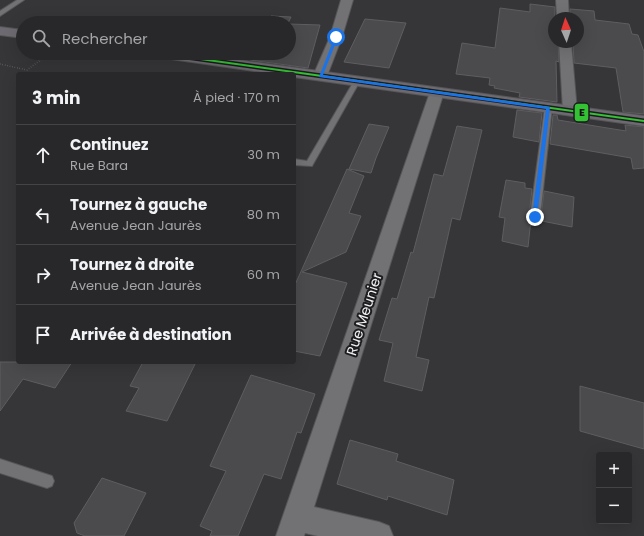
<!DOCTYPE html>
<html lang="fr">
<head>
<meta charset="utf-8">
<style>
  body { margin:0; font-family:Poppins,sans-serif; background:#303032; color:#f1f3f6 }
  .controls { position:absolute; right:12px; bottom:12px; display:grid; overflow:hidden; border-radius:4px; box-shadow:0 4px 16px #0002 }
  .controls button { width:36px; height:36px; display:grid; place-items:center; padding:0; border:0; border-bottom:1px solid #444447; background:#28282a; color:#f1f3f6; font:20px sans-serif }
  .compass { position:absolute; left:548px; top:12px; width:36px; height:36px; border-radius:50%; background:#28282a; box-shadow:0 4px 16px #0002; rotate:357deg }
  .stop { position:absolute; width:12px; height:12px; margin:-9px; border:3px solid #1a73e8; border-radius:50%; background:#fff }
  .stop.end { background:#1a73e8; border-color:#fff; box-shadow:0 1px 4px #0008 }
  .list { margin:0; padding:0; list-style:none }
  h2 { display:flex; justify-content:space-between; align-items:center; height:52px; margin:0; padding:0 16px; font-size:17px }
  h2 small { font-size:13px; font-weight:400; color:#a5a6a8 }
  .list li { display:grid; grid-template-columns:26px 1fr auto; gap:12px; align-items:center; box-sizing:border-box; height:60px; padding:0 16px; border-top:1px solid #444447 }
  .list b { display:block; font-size:15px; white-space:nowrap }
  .list p { margin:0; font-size:13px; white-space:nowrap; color:#a5a6a8 }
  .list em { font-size:13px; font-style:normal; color:#a5a6a8 }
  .icon { flex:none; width:22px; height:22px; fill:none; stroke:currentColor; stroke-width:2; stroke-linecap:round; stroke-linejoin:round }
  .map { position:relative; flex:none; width:644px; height:536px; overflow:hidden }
  .search { position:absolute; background:#28282a; box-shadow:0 4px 16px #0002; left:16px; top:16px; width:280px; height:44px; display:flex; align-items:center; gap:10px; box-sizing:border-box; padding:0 14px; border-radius:22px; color:#a5a6a8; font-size:15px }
  .panel { position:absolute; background:#28282a; box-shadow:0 4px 16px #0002; left:16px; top:72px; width:280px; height:292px; border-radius:4px }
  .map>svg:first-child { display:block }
</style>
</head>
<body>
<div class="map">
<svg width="644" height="536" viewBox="0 0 644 536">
  <rect width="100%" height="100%" fill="#363538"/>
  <path fill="#4b4a4d" stroke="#5e5d5f" d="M530,4L555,7L554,42H558L559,62L556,61L557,102L519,97L520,93L494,88L495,86L489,85L490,78L456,74L462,43L495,48L500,8L530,12Z
    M570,9L594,11L595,20L629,24L632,34L638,35L644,52V114L623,112L616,68L574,63L573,42H578V18H570Z
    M271,16L291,17L288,23H268Z
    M365,19L406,23L389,68L344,62Z
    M289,24L320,25L308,68L250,60L253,53H289Z
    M517,110L542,113L539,142L513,137Z
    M553,115H557L558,120L626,131L625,125L644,127V168L633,169L631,158L550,144Z
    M369,124L389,127L376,158L371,173L349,169Z
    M457,126L482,130L460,220L452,218L434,298L429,297L416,357L429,360L422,391L384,381L393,343L379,340L392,298L397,299L411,252L413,253L434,174L443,176Z
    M347,169L364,176L349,213L361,216L346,252L302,272L347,283L320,356L294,351V287Z
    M506,180L525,183V188L532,189L529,217L531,219L528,247L502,241L505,218L499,217Z
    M544,191L574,197L572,227L537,220L541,217Z
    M0,362H72L55,388L23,379L0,411Z
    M143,362H196L167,421L126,411L139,388L130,386Z
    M251,375L315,394L301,433L297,432L281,479L264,474L238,536H210L212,531L200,526L226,471L210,466Z
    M580,386L644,403V449L580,431Z
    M350,440L398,454L396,461L454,480L447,515L388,496L387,500L337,484Z
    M102,478L146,493L124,536H85L77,533L74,523Z"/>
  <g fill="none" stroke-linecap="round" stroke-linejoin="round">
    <g stroke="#555456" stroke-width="2">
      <path id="service" d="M17,0H24L0,16V11Z
        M357,79L360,81L312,166L294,165V159L307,161L354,81Z
        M545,106H551L552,108L540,217L535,220L530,217Z
        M0,459L52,476L54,481L52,486L47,488L0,473Z"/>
    </g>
    <g stroke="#555456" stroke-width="2">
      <path id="minor" d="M341,0H353L342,37L327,76L325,79H315L313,76L330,37Z
        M556,0H568L569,18H557Z
        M559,42H571L577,111L575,114L570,115L565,114L563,111Z
        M437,88L442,89L444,92L314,507L379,522L389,526L393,536H318L305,533L304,536H276L430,92L432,89Z"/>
    </g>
    <g stroke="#555456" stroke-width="2">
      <path id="primary" d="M0,27L23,30V38L0,35Z
        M150,53H188L644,116V126L294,77V74H276L157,57L152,56Z"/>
    </g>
    <path stroke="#727174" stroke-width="1.5" stroke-dasharray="0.5 2" stroke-linecap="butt" d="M0,64L27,70L50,53"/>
    <use href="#service" fill="#727174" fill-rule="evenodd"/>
    <use href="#minor" fill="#727174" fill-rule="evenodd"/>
    <use href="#primary" fill="#6d6b71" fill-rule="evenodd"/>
    <g stroke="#1d1c1f" stroke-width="3">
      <path id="bus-1" d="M155,53H164L644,120V122L157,54Z"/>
    </g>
    <use href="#bus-1" fill="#33c233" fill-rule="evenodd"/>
  </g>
  <path fill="#1a73e8" d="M335,36L338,37L323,75L550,107L537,218L532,217L546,109L319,77Z"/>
  <g text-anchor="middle" stroke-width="4" stroke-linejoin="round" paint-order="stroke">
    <g font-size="14" fill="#f1f0f3" stroke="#1d1c1f">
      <text transform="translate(364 314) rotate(-72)" y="5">Rue Meunier</text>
    </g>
  </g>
  <rect stroke="#1d1c1f" stroke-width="1.5" x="574" y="103" width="15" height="19" rx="4" fill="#33c233"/>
  <g font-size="11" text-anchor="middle" font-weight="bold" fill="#111">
    <text x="582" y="116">E</text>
  </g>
</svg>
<div class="controls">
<button>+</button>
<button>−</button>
</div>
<svg class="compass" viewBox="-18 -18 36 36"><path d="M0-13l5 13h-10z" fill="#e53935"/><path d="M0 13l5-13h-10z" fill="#a5a6a8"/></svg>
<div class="stop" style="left:336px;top:37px"></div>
<div class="stop end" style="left:535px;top:217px"></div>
<div class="search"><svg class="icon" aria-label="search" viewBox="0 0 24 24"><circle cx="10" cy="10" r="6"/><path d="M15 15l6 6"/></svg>Rechercher</div>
<section class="panel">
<h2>3 min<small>À pied · 170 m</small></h2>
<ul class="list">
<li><svg class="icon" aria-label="ahead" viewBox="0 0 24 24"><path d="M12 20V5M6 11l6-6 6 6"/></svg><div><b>Continuez</b><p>Rue Bara</p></div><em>30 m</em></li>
<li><svg class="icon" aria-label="left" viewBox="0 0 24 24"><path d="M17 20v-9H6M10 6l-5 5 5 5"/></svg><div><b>Tournez à gauche</b><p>Avenue Jean Jaurès</p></div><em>80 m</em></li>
<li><svg class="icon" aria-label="right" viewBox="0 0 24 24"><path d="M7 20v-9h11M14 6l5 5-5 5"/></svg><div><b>Tournez à droite</b><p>Avenue Jean Jaurès</p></div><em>60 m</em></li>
<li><svg class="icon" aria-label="arrive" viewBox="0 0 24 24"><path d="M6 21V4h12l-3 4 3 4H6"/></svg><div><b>Arrivée à destination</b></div></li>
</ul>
</section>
</div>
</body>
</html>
